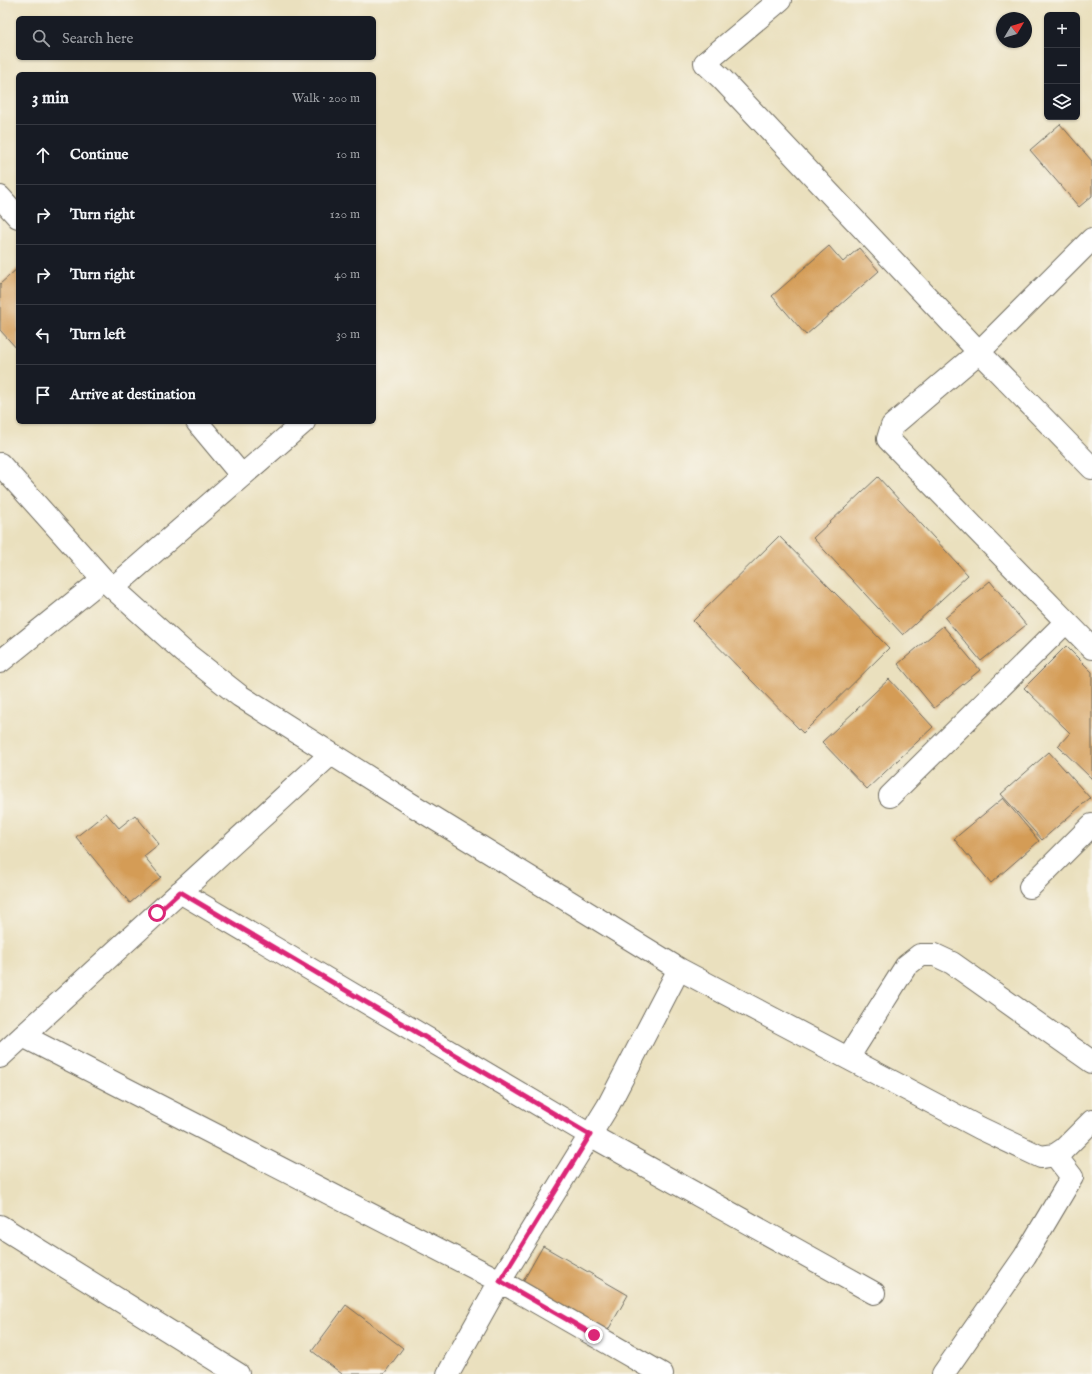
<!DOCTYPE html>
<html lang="en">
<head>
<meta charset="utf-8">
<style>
  body { margin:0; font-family:"IM FELL English",serif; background:#242831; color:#f1f3f6 }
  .controls { position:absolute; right:12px; top:12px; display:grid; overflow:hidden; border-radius:6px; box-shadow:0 1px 3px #0004 }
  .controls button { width:36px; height:36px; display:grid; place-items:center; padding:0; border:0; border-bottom:1px solid #363941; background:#171b24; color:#f1f3f6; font:20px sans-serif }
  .compass { position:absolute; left:996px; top:12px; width:36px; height:36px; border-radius:50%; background:#171b24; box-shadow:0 1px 3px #0004; rotate:52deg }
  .stop { position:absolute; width:12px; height:12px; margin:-9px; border:3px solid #db2777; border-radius:50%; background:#fff }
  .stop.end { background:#db2777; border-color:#fff; box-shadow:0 1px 4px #0008 }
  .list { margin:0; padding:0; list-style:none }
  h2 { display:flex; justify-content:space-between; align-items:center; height:52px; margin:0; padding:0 16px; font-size:17px }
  h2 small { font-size:13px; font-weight:400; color:#9ea1a6 }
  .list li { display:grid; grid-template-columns:26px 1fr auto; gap:12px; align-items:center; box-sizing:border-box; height:60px; padding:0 16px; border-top:1px solid #363941 }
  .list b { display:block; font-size:15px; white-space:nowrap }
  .list em { font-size:13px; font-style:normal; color:#9ea1a6 }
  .icon { flex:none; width:22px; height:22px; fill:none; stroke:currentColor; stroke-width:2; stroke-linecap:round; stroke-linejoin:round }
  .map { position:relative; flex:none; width:1092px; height:1374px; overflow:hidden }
  .search { position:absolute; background:#171b24; box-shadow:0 1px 3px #0004; left:16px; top:16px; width:360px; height:44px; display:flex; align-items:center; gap:10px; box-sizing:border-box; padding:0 14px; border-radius:6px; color:#9ea1a6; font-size:15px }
  .panel { position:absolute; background:#171b24; box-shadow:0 1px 3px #0004; left:16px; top:72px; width:360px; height:352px; border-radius:6px }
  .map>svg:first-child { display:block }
</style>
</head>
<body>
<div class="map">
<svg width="1092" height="1374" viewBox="0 0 1092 1374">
  <rect width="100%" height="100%" fill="#f7f3e8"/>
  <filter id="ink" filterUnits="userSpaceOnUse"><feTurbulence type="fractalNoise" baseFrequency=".025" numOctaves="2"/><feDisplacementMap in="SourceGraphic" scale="8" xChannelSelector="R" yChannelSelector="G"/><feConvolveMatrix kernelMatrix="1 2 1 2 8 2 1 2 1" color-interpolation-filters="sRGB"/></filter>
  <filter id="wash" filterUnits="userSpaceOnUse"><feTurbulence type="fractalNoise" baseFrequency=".012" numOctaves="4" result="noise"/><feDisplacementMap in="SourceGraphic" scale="16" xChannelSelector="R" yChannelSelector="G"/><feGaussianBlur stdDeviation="0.9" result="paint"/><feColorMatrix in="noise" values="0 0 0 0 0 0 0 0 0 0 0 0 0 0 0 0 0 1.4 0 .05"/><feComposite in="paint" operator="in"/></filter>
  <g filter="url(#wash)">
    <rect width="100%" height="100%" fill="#eae0be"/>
    <g id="blocks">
      <path fill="#d49c57" d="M1060,124L1092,161V196L1079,207L1030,150Z
        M829,246L843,262L859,248L879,271L806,335L772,296Z
        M18,268V350L0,330V284Z
        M878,477L968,575L903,635L813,538Z
        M779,536L889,648L803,733L693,621Z
        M990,581L1026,625L981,661L945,618Z
        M943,626L980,670L934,708L898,664Z
        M1066,646L1092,672V779L1058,746L1070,733L1024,688Z
        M889,679L933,727L867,789L822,742Z
        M1049,752L1090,798L1042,840L1001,794Z
        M1003,798L1039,841L991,883L954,839Z
        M106,813L119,828L135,815L159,844L144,856L161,877L130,903L76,837Z
        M543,1246L628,1295L607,1332L522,1283Z
        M346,1305L403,1348L384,1374H342L312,1351Z"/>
    </g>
  </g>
  <g filter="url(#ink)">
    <use href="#blocks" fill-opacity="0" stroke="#6e6a5e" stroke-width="1"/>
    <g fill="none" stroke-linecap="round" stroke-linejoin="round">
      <g stroke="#6e6a5e" stroke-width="24">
        <path id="minor" d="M780,0L705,63L721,78L979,352L1092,468
          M0,197L18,217
          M1092,239L979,352L892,426L888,439L1092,648
          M197,422L242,476
          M0,464L103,579L184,652L240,696L409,803L679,969L980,1128L1041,1157L1055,1155L1064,1149L1092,1121
          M113,588L304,422
          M0,662L103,579
          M890,796L1066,622
          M1030,887L1092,825
          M180,892L590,1135L874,1293
          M23,1036L500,1281L662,1374
          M0,1057L331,754
          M848,1058L906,966L920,955H935L952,963L1092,1062
          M0,1226L238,1374
          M448,1374L500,1281L608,1106L679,969
          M943,1374L1025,1256L1072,1177L1055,1155"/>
      </g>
      <use href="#minor" stroke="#fff" stroke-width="22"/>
    </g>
  </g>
  <g fill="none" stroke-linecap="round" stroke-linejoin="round" filter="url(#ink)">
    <path stroke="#db2777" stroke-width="5" d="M157,913L180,892L590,1135L500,1281L594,1335"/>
  </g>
</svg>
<div class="controls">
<button>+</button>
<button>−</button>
<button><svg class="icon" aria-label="layers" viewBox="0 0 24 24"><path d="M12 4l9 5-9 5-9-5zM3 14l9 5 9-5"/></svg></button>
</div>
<svg class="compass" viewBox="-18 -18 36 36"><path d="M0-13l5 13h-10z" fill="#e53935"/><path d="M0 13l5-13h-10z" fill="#9ea1a6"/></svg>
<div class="stop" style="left:157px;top:913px"></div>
<div class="stop end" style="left:594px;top:1335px"></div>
<div class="search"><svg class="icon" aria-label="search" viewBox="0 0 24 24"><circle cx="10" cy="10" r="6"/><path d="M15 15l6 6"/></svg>Search here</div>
<section class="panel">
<h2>3 min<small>Walk · 200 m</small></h2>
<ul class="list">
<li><svg class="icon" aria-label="ahead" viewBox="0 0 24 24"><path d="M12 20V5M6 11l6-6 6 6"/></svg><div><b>Continue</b></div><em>10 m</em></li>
<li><svg class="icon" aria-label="right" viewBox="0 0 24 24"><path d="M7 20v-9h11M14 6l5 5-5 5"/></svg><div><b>Turn right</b></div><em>120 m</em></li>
<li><svg class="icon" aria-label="right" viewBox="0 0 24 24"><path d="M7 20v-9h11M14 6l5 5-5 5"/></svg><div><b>Turn right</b></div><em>40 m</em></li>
<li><svg class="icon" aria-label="left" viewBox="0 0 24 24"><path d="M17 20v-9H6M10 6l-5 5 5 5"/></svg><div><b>Turn left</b></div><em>30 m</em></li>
<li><svg class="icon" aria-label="arrive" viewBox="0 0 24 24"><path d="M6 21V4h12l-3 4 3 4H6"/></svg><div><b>Arrive at destination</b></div></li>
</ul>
</section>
</div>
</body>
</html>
